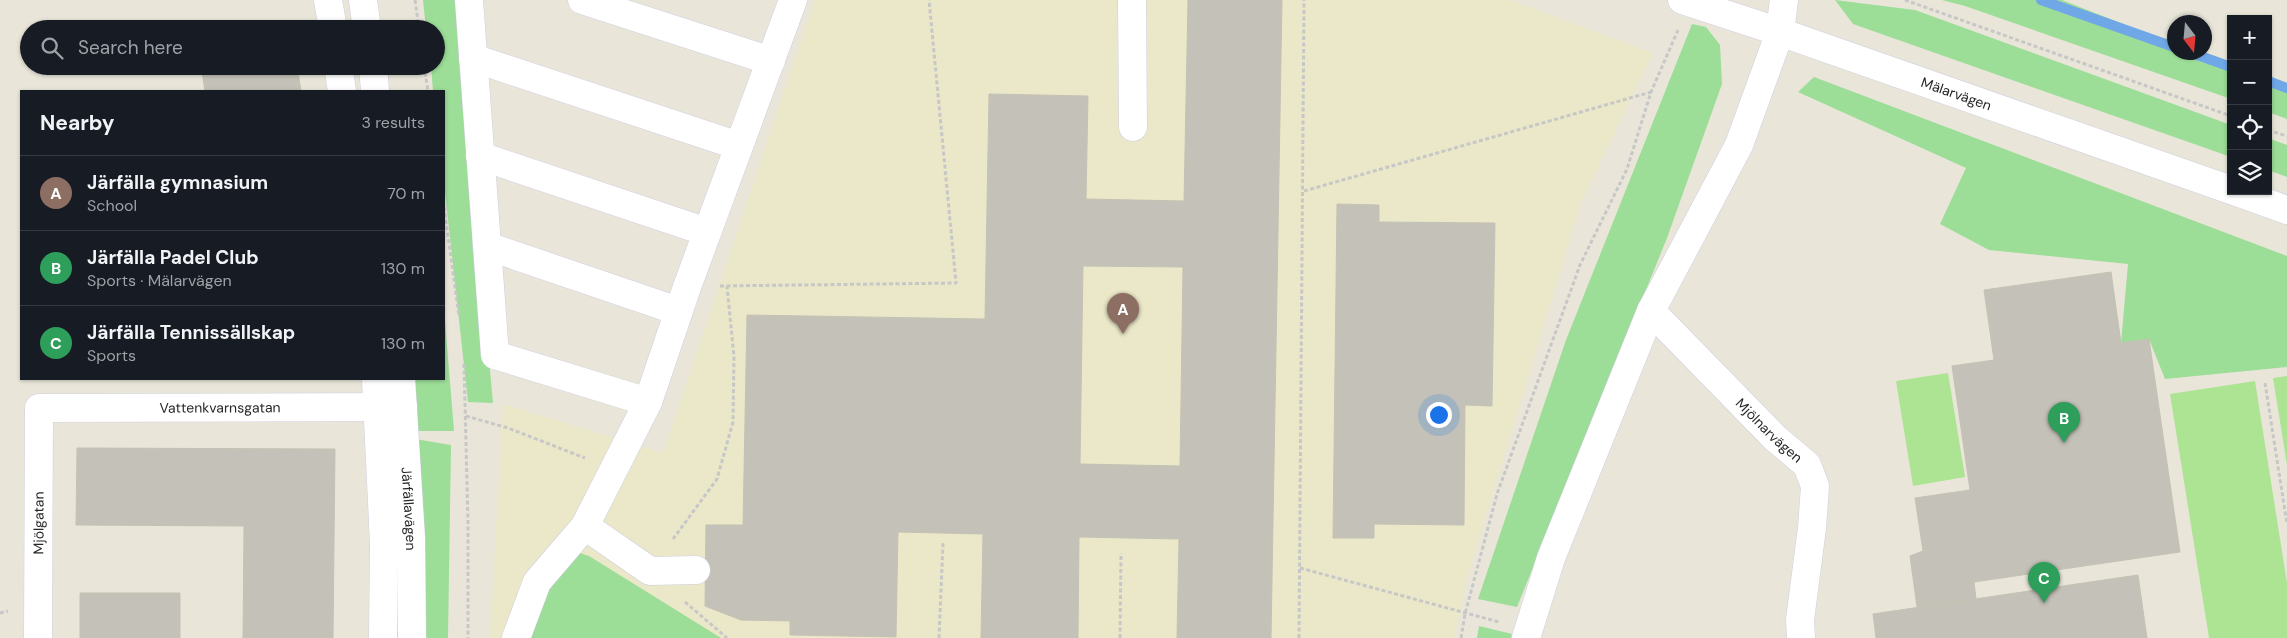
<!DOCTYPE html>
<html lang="en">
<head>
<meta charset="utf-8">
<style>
  body { margin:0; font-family:"DM Sans",sans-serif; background:#20242c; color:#f1f3f6 }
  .controls { position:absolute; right:15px; top:15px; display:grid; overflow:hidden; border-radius:0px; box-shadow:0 1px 4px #0004 }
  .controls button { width:45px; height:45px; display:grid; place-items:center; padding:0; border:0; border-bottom:1px solid #363941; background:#171b24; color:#f1f3f6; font:25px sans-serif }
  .compass { position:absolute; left:2167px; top:15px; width:45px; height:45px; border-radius:50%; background:#171b24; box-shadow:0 1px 4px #0004; rotate:164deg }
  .you { position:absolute; left:1438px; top:414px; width:18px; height:18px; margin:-12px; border:4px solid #fff; border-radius:50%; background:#1a73e8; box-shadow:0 0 0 8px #1a73e833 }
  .badge { display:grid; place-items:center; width:32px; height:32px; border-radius:50%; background:#a8a2f3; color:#fff; font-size:16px; font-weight:700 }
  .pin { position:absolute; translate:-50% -41px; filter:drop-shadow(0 1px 2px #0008) }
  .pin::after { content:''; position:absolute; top:26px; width:18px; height:15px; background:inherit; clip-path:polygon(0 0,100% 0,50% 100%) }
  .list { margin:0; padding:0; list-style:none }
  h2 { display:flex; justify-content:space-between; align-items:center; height:65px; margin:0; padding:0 20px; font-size:21px }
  h2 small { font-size:16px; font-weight:400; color:#9ea1a6 }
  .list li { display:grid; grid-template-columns:32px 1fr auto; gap:15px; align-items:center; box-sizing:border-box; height:75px; padding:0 20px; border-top:1px solid #363941 }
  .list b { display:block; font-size:19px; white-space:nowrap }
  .list p { margin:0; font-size:16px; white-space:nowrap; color:#9ea1a6 }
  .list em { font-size:16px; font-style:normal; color:#9ea1a6 }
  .icon { flex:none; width:28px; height:28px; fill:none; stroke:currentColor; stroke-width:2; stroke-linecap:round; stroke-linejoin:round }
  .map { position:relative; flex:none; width:2287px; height:638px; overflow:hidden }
  .search { position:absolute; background:#171b24; box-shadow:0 1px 4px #0004; left:20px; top:20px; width:425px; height:55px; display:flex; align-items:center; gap:12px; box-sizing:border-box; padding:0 18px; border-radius:28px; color:#9ea1a6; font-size:19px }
  .panel { position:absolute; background:#171b24; box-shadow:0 1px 4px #0004; left:20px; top:90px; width:425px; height:290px; border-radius:0px }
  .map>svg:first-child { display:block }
</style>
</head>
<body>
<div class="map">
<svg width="2287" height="638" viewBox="0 0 2287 638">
  <rect width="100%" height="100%" fill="#e9e6d9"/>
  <path fill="#eae8c8" d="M815,0H1509L1653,53L1581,203L1468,575L1454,638H490L503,404L663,453Z"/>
  <path fill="#9cdd97" d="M423,0H456L493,403L468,402L444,183V91H433L431,66H436V29H426Z
    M1835,0L1915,10L2231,125V157L1853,24Z
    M1942,0H2062L2174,44V52L2196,53L2231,66V99L1965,6Z
    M1692,24L1706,27L1720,45L1722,84L1667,238L1517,607L1478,599L1566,340Z
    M1814,77L2287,256V367L2165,379L2149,339L2121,343L2128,264L1989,250L1940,224L1966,168L1798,92Z
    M2268,81L2287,88V119L2268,112Z
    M2268,138L2287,145V177L2268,170Z
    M444,308L454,431H414L411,379H444Z
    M415,439L451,445L448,638H421Z
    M574,551L589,556L721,638H523L539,599Z
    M1479,626L1512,634L1511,638H1477Z"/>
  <path fill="#ace493" d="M1948,373L1965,477L1913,486L1896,381Z
    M2287,376V465L2273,378Z
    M2255,381L2287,583V638H2209L2170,394Z"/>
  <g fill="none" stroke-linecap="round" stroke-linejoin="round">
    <path stroke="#70a7e6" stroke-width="10" d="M2041,0L2174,47
      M2189,52L2231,67
      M2268,81L2287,88"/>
  </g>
  <path fill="#c4c2b8" stroke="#c4c2b3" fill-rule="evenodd" d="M1188,0H1282L1271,638H1177L1179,539L1079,537L1078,638H981L983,534L898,532L896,637L790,635V621L741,620L705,606L706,525H743L747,315L985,319L989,94L1088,96L1086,199L1184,201ZM1083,266L1183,267L1180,466L1080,464Z
    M201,66H297L301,91H205Z
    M1337,204L1379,205V222L1495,223L1492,406L1465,405L1464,525L1374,524V538H1333Z
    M2111,272L2121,343L2149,339L2180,552L1974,582L1976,599L1917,607L1910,556L1923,551L1915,498L1970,490L1952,366L1994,360L1984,290Z
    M77,448L335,449L333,638H243L244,526L76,525Z
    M2138,575L2147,638H1876L1873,614Z
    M80,593H180V638H80Z"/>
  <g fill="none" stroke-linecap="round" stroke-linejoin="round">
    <g stroke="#cfcedf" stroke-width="29">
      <g id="minor">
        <path d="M328,0L333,29"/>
        <path d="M363,0L367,29"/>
        <path d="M469,0L495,355L648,402"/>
        <path d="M582,0L771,61"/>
        <path d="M1132,0L1133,127"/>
        <path id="s1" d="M1682,0L1780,32L2231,190"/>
        <path d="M473,58L739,146"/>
        <path d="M338,66L342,91"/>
        <path d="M373,66L375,91"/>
        <path d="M480,156L707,232"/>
        <path d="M2234,191L2287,210"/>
        <path d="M487,246L678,311"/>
        <path id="s2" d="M1651,311L1775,438L1807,465L1815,486L1812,528L1800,620L1801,638"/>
        <path d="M376,379L384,543L383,638"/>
        <path id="s3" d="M401,379L411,538L412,638"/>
        <path d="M585,526L650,571L696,570"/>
        <path id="s4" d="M38,638L39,408L403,407"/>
        <path d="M516,638L537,582L585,526L648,402L687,287L793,0"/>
        <path d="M1526,638L1551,558L1651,311L1739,145L1780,32L1784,0"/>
      </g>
    </g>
    <path stroke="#c7c7c7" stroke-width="3" stroke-dasharray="4 2.5" stroke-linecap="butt" d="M415,0L419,29
      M1905,0L2231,116
      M424,66L428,91
      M2268,130L2287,136
      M1304,191L1651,92
      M444,207L459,316
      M720,286L956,283L929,0
      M464,364L468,523V638
      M2265,383L2287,524
      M466,416L508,428L585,458
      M673,539L717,479L733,422L734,357L727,286
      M1300,568L1499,622
      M685,602L727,638
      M0,613L8,611
      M939,638L943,543
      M1120,638L1121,553
      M1299,638L1304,0
      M1461,638L1465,614L1497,494L1580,265L1627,169L1651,92L1678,30"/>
    <use href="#minor" stroke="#fff" stroke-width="28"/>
  </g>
  <g text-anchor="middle" stroke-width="4" stroke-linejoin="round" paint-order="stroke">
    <g font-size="14" fill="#272727" stroke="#fff">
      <text dy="5" stroke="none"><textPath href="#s1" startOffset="290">Mälarvägen</textPath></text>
      <text dy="5" stroke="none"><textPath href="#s4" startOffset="411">Vattenkvarnsgatan</textPath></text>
      <text dy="5" stroke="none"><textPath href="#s2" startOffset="168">Mjölnarvägen</textPath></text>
      <text dy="5" stroke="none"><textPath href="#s3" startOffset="130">Järfällavägen</textPath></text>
      <text dy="5" stroke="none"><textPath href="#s4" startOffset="115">Mjölgatan</textPath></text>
    </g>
  </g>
</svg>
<div class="controls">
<button>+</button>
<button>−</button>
<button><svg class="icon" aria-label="locate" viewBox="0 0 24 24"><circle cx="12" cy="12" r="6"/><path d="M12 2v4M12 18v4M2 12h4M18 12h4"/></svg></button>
<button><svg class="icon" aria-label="layers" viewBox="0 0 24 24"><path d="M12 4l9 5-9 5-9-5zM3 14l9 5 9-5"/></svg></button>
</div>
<svg class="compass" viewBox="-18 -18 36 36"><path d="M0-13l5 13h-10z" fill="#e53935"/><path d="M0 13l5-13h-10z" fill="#9ea1a6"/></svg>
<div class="you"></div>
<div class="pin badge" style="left:1123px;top:334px;background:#8d6e63">A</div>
<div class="pin badge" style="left:2064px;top:443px;background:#2e9e5b">B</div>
<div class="pin badge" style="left:2044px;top:603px;background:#2e9e5b">C</div>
<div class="search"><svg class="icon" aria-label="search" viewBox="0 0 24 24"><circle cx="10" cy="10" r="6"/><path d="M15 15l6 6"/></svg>Search here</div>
<section class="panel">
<h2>Nearby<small>3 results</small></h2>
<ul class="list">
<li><span class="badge" style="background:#8d6e63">A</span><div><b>Järfälla gymnasium</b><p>School</p></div><em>70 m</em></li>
<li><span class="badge" style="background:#2e9e5b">B</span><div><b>Järfälla Padel Club</b><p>Sports · Mälarvägen</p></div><em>130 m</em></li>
<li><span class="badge" style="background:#2e9e5b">C</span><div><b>Järfälla Tennissällskap</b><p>Sports</p></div><em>130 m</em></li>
</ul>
</section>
</div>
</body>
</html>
